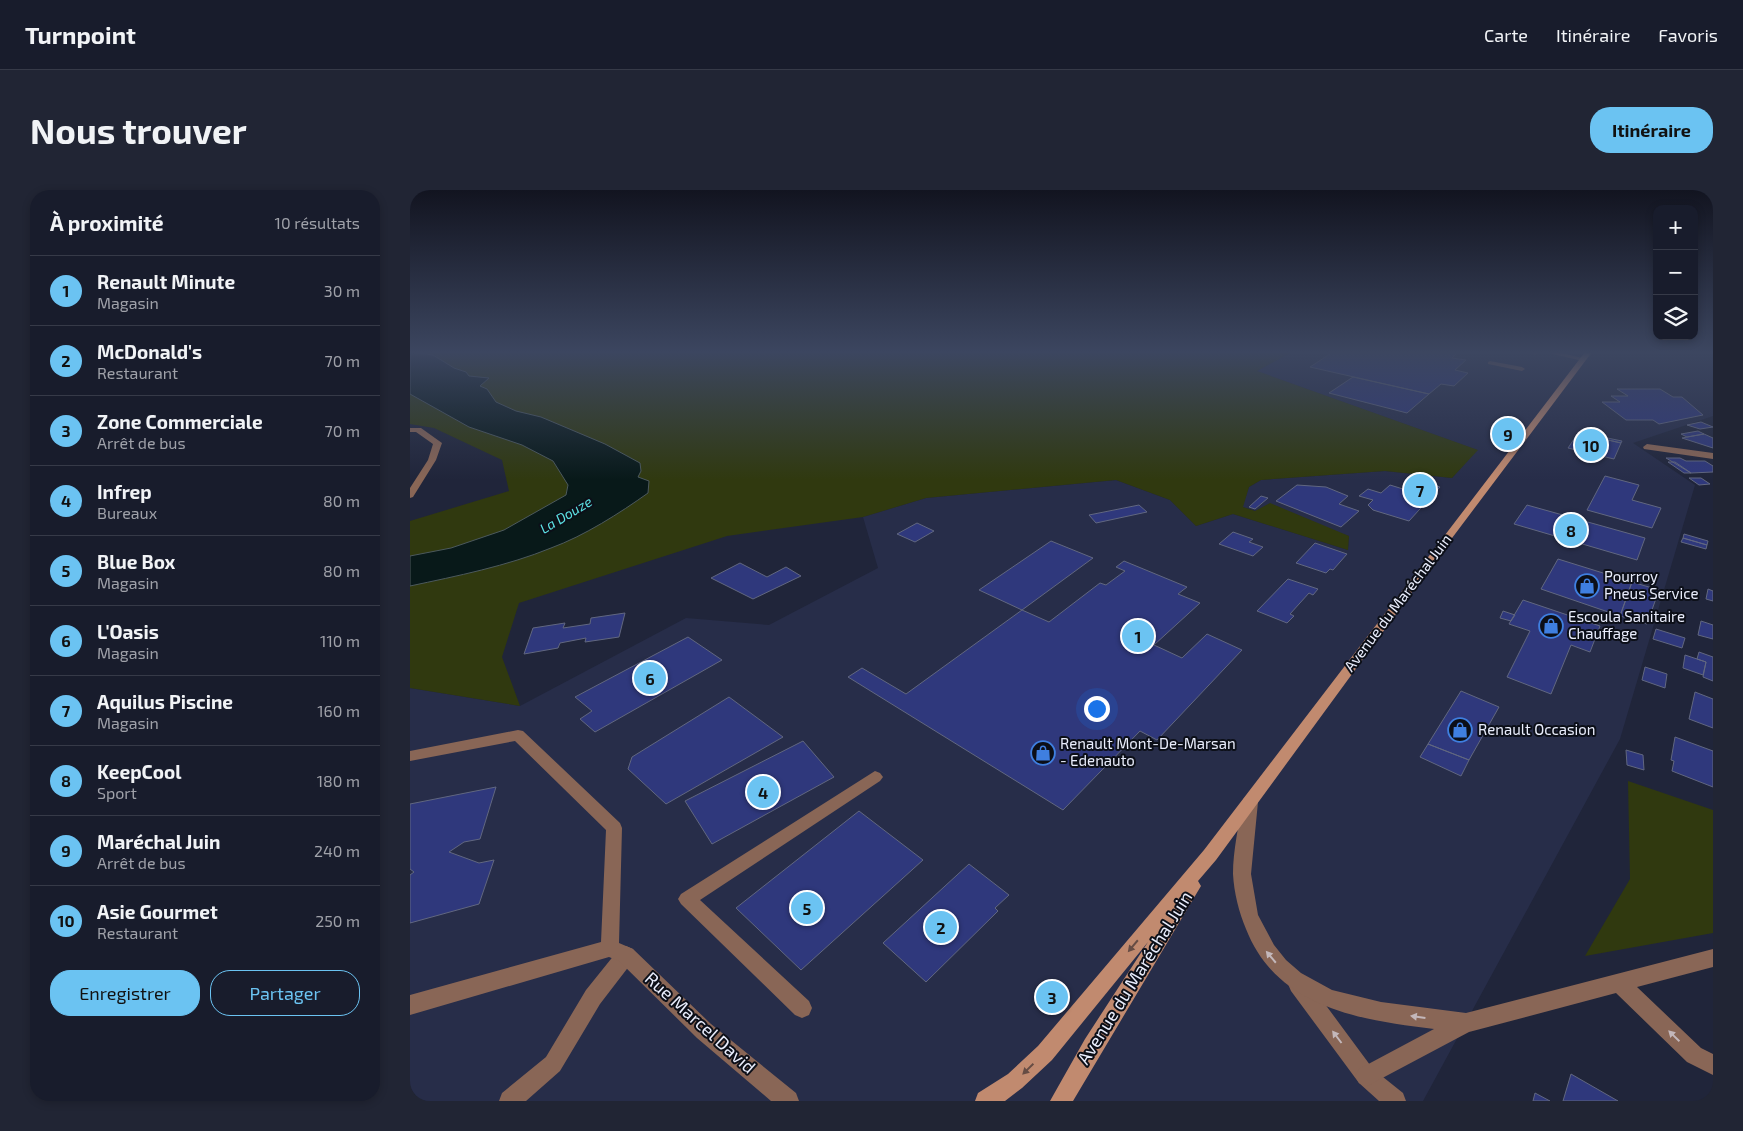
<!DOCTYPE html>
<html lang="fr">
<head>
<meta charset="utf-8">
<style>
  body { margin:0; font-family:"Exo 2",sans-serif; background:#212534; color:#f1f3f6 }
  .controls { position:absolute; right:15px; top:15px; display:grid; overflow:hidden; border-radius:10px; box-shadow:0 2px 8px #0003 }
  .controls button { width:45px; height:45px; display:grid; place-items:center; padding:0; border:0; border-bottom:1px solid #363a48; background:#181c2c; color:#f1f3f6; font:25px sans-serif }
  .you { position:absolute; left:686px; top:518px; width:18px; height:18px; margin:-12px; border:4px solid #fff; border-radius:50%; background:#1a73e8; box-shadow:0 0 0 8px #1a73e833 }
  .badge { display:grid; place-items:center; width:32px; height:32px; border-radius:50%; background:#6bc3f2; color:#111; font-size:16px; font-weight:700 }
  .pin { position:absolute; translate:-50% -50%; border:2px solid #fff; box-shadow:0 1px 5px #0006 }
  .list { margin:0; padding:0; list-style:none }
  h2 { display:flex; justify-content:space-between; align-items:center; height:65px; margin:0; padding:0 20px; font-size:21px }
  h2 small { font-size:16px; font-weight:400; color:#9fa1a9 }
  .list li { display:grid; grid-template-columns:32px 1fr auto; gap:15px; align-items:center; box-sizing:border-box; height:70px; padding:0 20px; border-top:1px solid #363a48 }
  .list b { display:block; font-size:19px; white-space:nowrap }
  .list p { margin:0; font-size:16px; white-space:nowrap; color:#9fa1a9 }
  .list em { font-size:16px; font-style:normal; color:#9fa1a9 }
  .actions { display:flex; gap:10px; padding:15px 20px }
  .actions a { flex:1; padding:11px 0; border:1px solid #6bc3f2; border-radius:20px; text-align:center; font-size:18px; color:#6bc3f2 }
  .actions .main { background:#6bc3f2; color:#111 }
  .icon { flex:none; width:28px; height:28px; fill:none; stroke:currentColor; stroke-width:2; stroke-linecap:round; stroke-linejoin:round }
  .map { position:relative; flex:none; width:1303px; height:911px; overflow:hidden; border-radius:20px }
  header { display:flex; align-items:center; gap:30px; box-sizing:border-box; height:70px; padding:0 25px; background:#181c2c; border-bottom:1px solid #363a48 }
  header strong { font-size:24px }
  nav { display:flex; gap:28px; margin-inline-start:auto; font-size:18px }
  .intro { display:flex; align-items:center; justify-content:space-between; box-sizing:border-box; height:120px; padding:0 30px }
  h1 { margin:0; font-size:35px }
  .button { padding:12px 22px; border-radius:20px; background:#6bc3f2; color:#111; font-size:18px; font-weight:700 }
  main { display:flex; gap:30px; padding:0 30px }
  aside { flex:1; background:#181c2c; border-radius:20px; box-shadow:0 2px 8px #0003 }
  .map>svg:first-child { display:block }
</style>
</head>
<body>
<header>
<strong>Turnpoint</strong>
<nav><a>Carte</a><a>Itinéraire</a><a>Favoris</a></nav>
</header>
<div class="intro"><h1>Nous trouver</h1><a class="button">Itinéraire</a></div>
<main>
<aside>
<h2>À proximité<small>10 résultats</small></h2>
<ul class="list">
<li><span class="badge">1</span><div><b>Renault Minute</b><p>Magasin</p></div><em>30 m</em></li>
<li><span class="badge">2</span><div><b>McDonald's</b><p>Restaurant</p></div><em>70 m</em></li>
<li><span class="badge">3</span><div><b>Zone Commerciale</b><p>Arrêt de bus</p></div><em>70 m</em></li>
<li><span class="badge">4</span><div><b>Infrep</b><p>Bureaux</p></div><em>80 m</em></li>
<li><span class="badge">5</span><div><b>Blue Box</b><p>Magasin</p></div><em>80 m</em></li>
<li><span class="badge">6</span><div><b>L'Oasis</b><p>Magasin</p></div><em>110 m</em></li>
<li><span class="badge">7</span><div><b>Aquilus Piscine</b><p>Magasin</p></div><em>160 m</em></li>
<li><span class="badge">8</span><div><b>KeepCool</b><p>Sport</p></div><em>180 m</em></li>
<li><span class="badge">9</span><div><b>Maréchal Juin</b><p>Arrêt de bus</p></div><em>240 m</em></li>
<li><span class="badge">10</span><div><b>Asie Gourmet</b><p>Restaurant</p></div><em>250 m</em></li>
</ul>
<div class="actions"><a class="main">Enregistrer</a><a>Partager</a></div>
</aside>
<div class="map">
<svg width="1303" height="911" viewBox="0 0 1303 911">
  <rect width="100%" height="100%" fill="#20253a"/>
  <path fill="#272d49" d="M882,162H1303V226L1223,253L1285,295L1210,549L1013,911H0V498L110,516L276,428L359,435L468,378L453,327L516,308L706,290L760,310L786,336L823,324L938,360L939,346L832,317L839,297L851,290L975,281L1042,288L1067,260L847,181Z"/>
  <path fill="#30390f" d="M0,162H882L847,181L1068,260L1042,288L975,281L851,290L839,297L833,317L845,321L860,313L939,346L938,360L823,324L786,336L760,310L706,290L516,308L453,327L317,346L109,413L92,467L110,516L0,498V331L99,301L92,270L24,238L0,234Z
    M1218,591L1303,620V743L1175,766L1220,689Z"/>
  <path fill="#081919" stroke="#4c595d" d="M0,162L23,165L44,178L56,182L59,186L79,188L70,196L77,199L86,212L106,221L131,227L195,254L230,273L231,281L228,287L239,291L238,303C210,323 174,346 141,358C97,376 47,386 0,396V366L41,358L94,340L156,305L158,295L143,271L112,255L59,237L0,204Z"/>
  <path fill="#2f387c" stroke="#616780" d="M923,162H1048L1042,168L1056,170L1045,180L1058,183L1044,196L1031,194L1019,204L900,177Z
    M943,187L1019,204L997,223L919,203Z
    M1207,199H1250L1263,207H1272L1293,225L1249,234L1243,230H1216L1192,212H1210L1201,206H1218Z
    M1291,232L1303,237L1290,239L1277,235Z
    M1288,241L1294,244L1277,247L1271,244Z
    M1168,242L1212,251L1211,253L1168,243Z
    M1168,243L1211,253L1204,269L1158,258Z
    M1294,244L1303,248V258L1272,248Z
    M1256,268H1270L1276,271H1295L1303,276V282L1281,283Z
    M1258,272H1265L1281,283H1274Z
    M1195,286L1229,295L1222,310L1251,318L1242,338L1177,320Z
    M1279,288H1291L1300,294L1289,295Z
    M1018,293L1030,297L999,331L963,320L958,315L963,310L949,306L958,299L971,303L980,295L993,299L997,294Z
    M887,295L916,297L938,306L929,314L949,321L931,337L866,311Z
    M851,306L858,308L845,319L839,317Z
    M729,315L737,322L686,333L679,325Z
    M1117,315L1235,348L1227,370L1104,334Z
    M507,333L524,341L505,352L487,344Z
    M823,342L843,349L839,352L853,357L843,366L809,354Z
    M1274,344L1298,351L1297,355L1273,348Z
    M1273,348L1297,355L1296,359L1271,352Z
    M641,351L683,368L612,420L639,432L690,393L696,395L715,381L706,377L714,371L777,397L768,404L790,413L744,455L772,468L797,444L832,460L747,550L730,541L653,620L438,487L452,478L496,504L612,420L569,400Z
    M905,353L937,364L923,380L920,379L916,383L886,373Z
    M1148,369L1222,392L1210,426L1131,399Z
    M330,373L357,387L376,377L391,386L343,409L301,388Z
    M878,389L908,399L903,405L899,403L880,424L884,426L877,433L847,421Z
    M1222,392L1249,400L1237,434L1210,426Z
    M1298,399L1303,401V411L1296,409Z
    M1113,410L1190,436L1180,462L1161,455L1141,504L1097,487L1120,441L1099,434Z
    M1093,421L1105,425L1101,431L1090,428Z
    M215,423L209,447L175,452L176,448L150,453L148,458L114,464L123,438L155,433L153,438L180,434L181,428Z
    M1291,431L1303,435V449L1288,445Z
    M1246,439L1275,448L1272,458L1243,449Z
    M278,447L312,470L185,542L170,529L182,521L165,507Z
    M1289,462L1303,467V491L1293,487L1296,472L1287,469Z
    M1275,465L1296,472L1293,485L1273,478Z
    M1235,477L1257,484L1255,498L1232,490Z
    M1051,501L1089,517L1059,570L1018,554Z
    M1285,502L1303,509V538L1279,529Z
    M319,507L373,547L256,614L218,579L222,567Z
    M1265,547L1303,561V597L1262,581L1264,571L1261,570Z
    M393,551L424,587L302,654L275,611Z
    M1018,554L1059,570L1051,586L1010,567Z
    M1216,560L1233,565L1234,580L1217,575Z
    M86,597L70,649L54,652L39,662L69,673L84,670L69,714L0,733V685L4,682L0,679V614Z
    M449,621L513,670L391,780L326,718Z
    M559,674L599,705L585,718L588,721L516,792L473,753Z
    M1161,884L1208,911H1153Z
    M1125,903L1140,911H1123Z"/>
  <g fill="none" stroke-linecap="round" stroke-linejoin="round">
    <path fill="#896656" fill-rule="evenodd" d="M1122,162H1128V163L1125,165Z
      M1134,162H1148L1176,169L1173,171Z
      M1080,171L1112,177L1115,179L1112,181L1078,174V172Z
      M0,238H11L32,253L26,270L3,307L0,308V298L18,270L23,254L6,242H0Z
      M1237,254L1303,263V269L1234,259L1233,257Z
      M465,581L470,583L473,587L470,591L290,710L399,811L402,818L399,825L392,828L385,825L271,714L268,709L271,704Z
      M216,756L223,759L225,765L223,771L190,814L150,881L116,911H89L92,903L136,867L176,800L209,759Z
      M888,785L895,787L963,879L993,903L996,911H969L949,893L881,801L878,794L881,787Z"/>
    <path fill="#896656" fill-rule="evenodd" d="M108,540L113,541L210,633L212,638L209,753L223,759L301,834L386,903L389,911H361L287,848L209,771L199,767L0,825V805L191,752L196,640L105,551L0,571V561Z
      M840,606L846,608L848,612L841,684L848,725L864,755L876,770L891,783L922,800L971,812L1056,823L1303,759V777L1227,797L1291,858L1303,864V885L1277,872L1206,803L1059,842L963,893L956,897L949,893L945,886L949,879L1024,839C950,830 867,818 836,739C829,722 824,703 823,684C823,660 829,636 832,612L834,608Z"/>
    <path fill="#c18a6f" fill-rule="evenodd" d="M1175,162H1182L1024,372L806,670L788,691L791,696L788,701L663,911H640L675,849L738,752L642,870L612,898L595,911H565L568,903L598,884L628,856L794,660Z"/>
  </g>
  <defs><path id="oneway-solid" d="M-6-.8H1V-3.2L6.5 0L1 3.2V.8H-6Z" transform="scale(1.25)"/></defs>
  <g fill="#664c44">
    <use href="#oneway-solid" transform="translate(723 756) rotate(130)"/>
    <use href="#oneway-solid" transform="translate(618 879) rotate(136)"/>
  </g>
  <g fill="#c3b7ba">
    <use href="#oneway-solid" transform="translate(861 767) rotate(-130)"/>
    <use href="#oneway-solid" transform="translate(1008 827) rotate(-172)"/>
    <use href="#oneway-solid" transform="translate(1264 846) rotate(-136)"/>
    <use href="#oneway-solid" transform="translate(927 847) rotate(-127)"/>
  </g>
  <linearGradient id="sky" x2="0" y2="1"><stop stop-color="#121420"/><stop offset="0.56" stop-color="#3c4660"/><stop offset="1" stop-color="#3c4660" stop-opacity="0"/></linearGradient>
  <rect width="1303" height="290" fill="url(#sky)"/>
  <defs>
    <g id="shop-ring" transform="scale(1.25)"><circle r="9.5" fill="#0c0f18" stroke="#3f7fe0" stroke-width="1.5"/><path d="M-5-2.5h2.3a2.7 3.5 0 0 1 5.4 0H5L5.5 6h-11ZM-1.5-2.5h3a1.5 2.3 0 0 0-3 0Z" fill="#3f7fe0"/></g>
  </defs>
  <g fill-rule="evenodd">
    <use href="#shop-ring" x="1177" y="396"/>
    <use href="#shop-ring" x="1141" y="436"/>
    <use href="#shop-ring" x="1050" y="540"/>
    <use href="#shop-ring" x="633" y="563"/>
  </g>
  <g text-anchor="middle" stroke-width="4" stroke-linejoin="round" paint-order="stroke">
    <g font-size="14" font-style="italic" fill="#5be0e2" stroke="#0c0f18">
      <text transform="translate(156 325) rotate(-31)" y="5">La Douze</text>
    </g>
    <g font-size="15" fill="#e9edfc" stroke="#0c0f18" text-anchor="start">
      <text x="1194" y="392">Pourroy<tspan x="1194" dy="17">Pneus Service</tspan></text>
      <text x="1158" y="432">Escoula Sanitaire<tspan x="1158" dy="17">Chauffage</tspan></text>
      <text x="1068" y="545">Renault Occasion</text>
      <text x="650" y="559">Renault Mont-De-Marsan<tspan x="650" dy="17">- Edenauto</tspan></text>
    </g>
    <g font-size="15" fill="#e9edfc" stroke="#0c0f18">
      <text transform="translate(988 413) rotate(-53)" y="5">Avenue du Maréchal Juin</text>
    </g>
    <g font-size="18" fill="#e9edfc" stroke="#0c0f18">
      <text transform="translate(725 788) rotate(-58)" y="6">Avenue du Maréchal Juin</text>
      <text transform="translate(290 833) rotate(42)" y="6">Rue Marcel David</text>
    </g>
  </g>
</svg>
<div class="controls">
<button>+</button>
<button>−</button>
<button><svg class="icon" aria-label="layers" viewBox="0 0 24 24"><path d="M12 4l9 5-9 5-9-5zM3 14l9 5 9-5"/></svg></button>
</div>
<div class="you"></div>
<div class="pin badge" style="left:728px;top:446px">1</div>
<div class="pin badge" style="left:531px;top:737px">2</div>
<div class="pin badge" style="left:642px;top:807px">3</div>
<div class="pin badge" style="left:353px;top:602px">4</div>
<div class="pin badge" style="left:397px;top:718px">5</div>
<div class="pin badge" style="left:240px;top:488px">6</div>
<div class="pin badge" style="left:1010px;top:300px">7</div>
<div class="pin badge" style="left:1161px;top:340px">8</div>
<div class="pin badge" style="left:1098px;top:244px">9</div>
<div class="pin badge" style="left:1181px;top:255px">10</div>
</div>
</main>
</body>
</html>
